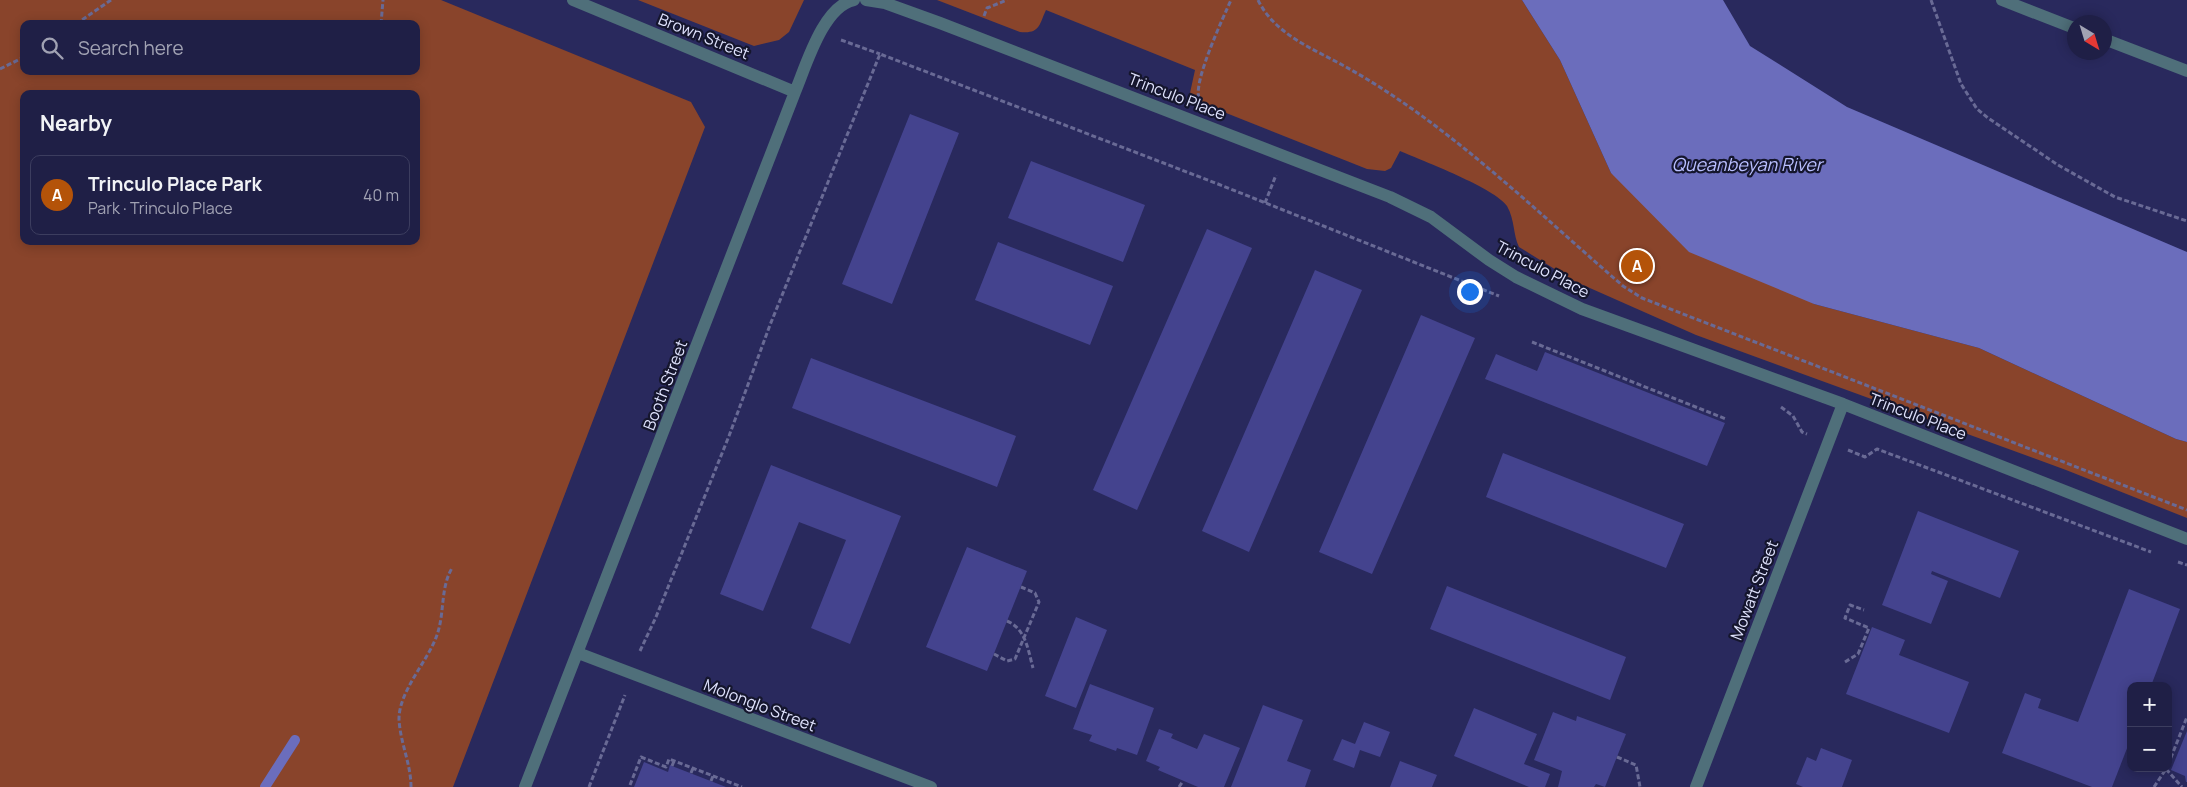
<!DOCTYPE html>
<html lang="en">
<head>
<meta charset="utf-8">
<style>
  body { margin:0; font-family:Manrope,sans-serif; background:#27274d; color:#f1f3f6 }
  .controls { position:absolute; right:15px; bottom:15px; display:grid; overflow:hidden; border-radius:10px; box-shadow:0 2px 12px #0003 }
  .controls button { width:45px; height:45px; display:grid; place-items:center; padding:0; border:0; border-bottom:1px solid #3c3d5f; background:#1f1f46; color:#f1f3f6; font:25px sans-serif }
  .compass { position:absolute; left:2067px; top:15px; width:45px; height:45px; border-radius:50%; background:#1f1f46; box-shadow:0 2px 12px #0003; rotate:142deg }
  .you { position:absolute; left:1469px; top:291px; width:18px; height:18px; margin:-12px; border:4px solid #fff; border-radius:50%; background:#1a73e8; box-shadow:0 0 0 8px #1a73e833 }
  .badge { display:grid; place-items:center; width:32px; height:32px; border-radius:50%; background:#b45309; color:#fff; font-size:16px; font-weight:700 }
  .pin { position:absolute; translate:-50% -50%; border:2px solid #fff; box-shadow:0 1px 5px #0006 }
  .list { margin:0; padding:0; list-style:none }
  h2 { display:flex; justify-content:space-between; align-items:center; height:65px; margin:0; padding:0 20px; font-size:21px }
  h2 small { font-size:16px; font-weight:400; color:#a1a2b3 }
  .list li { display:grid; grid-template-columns:32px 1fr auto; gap:15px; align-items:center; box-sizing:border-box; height:80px; margin:0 10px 10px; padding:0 10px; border:1px solid #3c3d5f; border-radius:10px }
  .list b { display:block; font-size:19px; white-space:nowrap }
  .list p { margin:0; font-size:16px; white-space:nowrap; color:#a1a2b3 }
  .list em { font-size:16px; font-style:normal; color:#a1a2b3 }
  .icon { flex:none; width:28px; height:28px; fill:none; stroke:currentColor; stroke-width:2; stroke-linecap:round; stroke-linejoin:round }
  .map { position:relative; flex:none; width:2187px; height:787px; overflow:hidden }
  .search { position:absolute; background:#1f1f46; box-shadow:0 2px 12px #0003; left:20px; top:20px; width:400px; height:55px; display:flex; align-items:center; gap:12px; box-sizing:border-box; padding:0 18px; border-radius:10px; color:#a1a2b3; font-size:19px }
  .panel { position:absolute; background:#1f1f46; box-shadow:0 2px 12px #0003; left:20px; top:90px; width:400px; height:155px; border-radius:10px }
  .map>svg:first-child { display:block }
</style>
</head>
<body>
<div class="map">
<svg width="2187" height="787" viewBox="0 0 2187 787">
  <rect width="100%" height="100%" fill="#29295d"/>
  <path fill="#89442b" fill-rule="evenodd" d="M0,0H441L691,102L705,127L453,787H0ZM24,24H416V71H24ZM24,94H416V241H24Z
    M638,0H804L789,32L779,40L754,46Z
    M937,0H1522L1560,60L1611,173L1814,304L1979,348L2176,439L2187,442V518L2066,470L1696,335L1574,281L1519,247C1513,235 1515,220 1507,206C1495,188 1423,161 1400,151L1391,168L1385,171L1367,169L1206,105L1193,97L1190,93L1195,70L1046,10C1039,25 1040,34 1020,32Z"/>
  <path fill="#6b6dbc" d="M1522,0H1723L1750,46L1847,107L2187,252V442L2176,439L1979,348L1814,304L1689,252L1611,173L1560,60Z"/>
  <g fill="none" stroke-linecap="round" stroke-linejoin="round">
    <path stroke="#6b6dbc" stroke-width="10" d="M265,787L295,740"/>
  </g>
  <path fill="#44438e" d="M910,114L959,133L892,304L842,284Z
    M1031,161L1145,205L1123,262L1008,218Z
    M1207,229L1252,248L1137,510L1093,490Z
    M998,242L1113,286L1090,345L975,300Z
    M1315,270L1362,290L1249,552L1202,531Z
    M1421,315L1475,338L1372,574L1319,552Z
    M1545,352L1725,423L1707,466L1485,379L1496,354L1537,371Z
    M811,358L1016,436L997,487L792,408Z
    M1503,453L1684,524L1666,568L1486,497Z
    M771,465L901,516L850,644L811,628L846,540L799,522L763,611L720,594Z
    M1918,511L2019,551L2000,598L1932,571L1931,574L1948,581L1931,624L1882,605Z
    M967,547L1027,571L987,671L926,647Z
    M1447,586L1626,657L1610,700L1430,629Z
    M2129,589L2180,609L2151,686H2131V738L2112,787H2092L2002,753L2025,693L2041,699L2038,708L2078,722Z
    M1076,617L1107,630L1076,708L1045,696Z
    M1872,627L1905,640L1899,655L1969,682L1949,733L1846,694Z
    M1090,684L1154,708L1137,755L1117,748L1116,751L1089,741L1092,735L1073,729Z
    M1263,705L1303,720L1287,761L1311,770L1305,787H1231Z
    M1474,708L1537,734L1524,764L1550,774L1545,787H1529L1454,756Z
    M1553,712L1576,721L1577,716L1626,734L1605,787L1596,784L1594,787H1558L1562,771L1534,760Z
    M1364,722L1390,732L1380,757L1360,750L1354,768L1333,760L1342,739L1355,744Z
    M1159,729L1173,734L1171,738L1197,749L1204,734L1240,748L1224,787H1198L1158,770L1160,767L1146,761Z
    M2187,731V782H2186L2185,776L2171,770Z
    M1821,748L1852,760L1842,787H1803L1796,784L1807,757L1816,761Z
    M1400,761L1437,775L1432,787H1390Z
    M644,762L668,772L670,765L672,766L726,787H634Z"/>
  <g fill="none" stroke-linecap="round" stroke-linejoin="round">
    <path stroke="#696a95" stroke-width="3" stroke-dasharray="5 2.5" stroke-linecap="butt" d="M1258,0C1275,35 1314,49 1346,67C1447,123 1536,211 1623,286L1642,298L2187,510
      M1931,0L1961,84L1977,109L1988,118L2058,165L2115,197L2187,221
      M984,16L987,8L1007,0
      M76,24L111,0
      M381,24L383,0
      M841,40L880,54
      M0,69L24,57
      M1199,98C1193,82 1223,18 1231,0
      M1265,203L1276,175
      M1532,342L1726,419
      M1781,407L1793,416L1802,432L1807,434
      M1848,450L1865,457L1877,449L2151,552
      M2178,562L2187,565
      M1007,621C1026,629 1028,650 1033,668
      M640,651L656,617L729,436L770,325L880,54L1218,184L1499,296
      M994,654L1007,661L1015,659L1039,602L1035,593L1021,587
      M1845,662L1858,654L1869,628L1845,618L1850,605L1864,610
      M1617,757L1636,765L1640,787
      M2168,765L2187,717
      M672,766L674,761
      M2166,769L2182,787
      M691,773L693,768
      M711,781L713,776
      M630,785L641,757L666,767L669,759L742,787
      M411,787C411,764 400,742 399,719C399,691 428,661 437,635C445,612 440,589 452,568
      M589,787L625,695
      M1179,787L1183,781
      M2154,787L2166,769"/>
    <path stroke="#4f6f7a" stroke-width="12" d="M573,0L795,92
      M866,0L885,3L940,23L1390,197L1431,217L1489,260L1516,277L1582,309L1843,404L2187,539
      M2002,0L2074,28
      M2104,39L2187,71
      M578,653L931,787
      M525,787L795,92C806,66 823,6 854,0
      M1696,787L1843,404"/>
  </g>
  <g text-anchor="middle" stroke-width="4.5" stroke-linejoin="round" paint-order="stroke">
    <g font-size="16" fill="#dfe2fd" stroke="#15162d">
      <text transform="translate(704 36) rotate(22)" y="6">Brown Street</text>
      <text transform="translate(1177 96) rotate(21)" y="6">Trinculo Place</text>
      <text transform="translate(1543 269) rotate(28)" y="6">Trinculo Place</text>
      <text transform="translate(665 385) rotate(-69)" y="6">Booth Street</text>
      <text transform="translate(1918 416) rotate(21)" y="6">Trinculo Place</text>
      <text transform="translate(1754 590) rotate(-69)" y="6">Mowatt Street</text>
      <text transform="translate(760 705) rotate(21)" y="6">Molonglo Street</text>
    </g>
    <g font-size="18" font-style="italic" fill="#b9bfff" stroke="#15162d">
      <text x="1747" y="171">Queanbeyan River</text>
    </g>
  </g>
</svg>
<div class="controls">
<button>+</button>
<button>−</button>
</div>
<svg class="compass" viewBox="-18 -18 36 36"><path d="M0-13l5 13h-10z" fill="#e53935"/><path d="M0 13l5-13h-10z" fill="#a1a2b3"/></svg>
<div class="you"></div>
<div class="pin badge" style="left:1637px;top:266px">A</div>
<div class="search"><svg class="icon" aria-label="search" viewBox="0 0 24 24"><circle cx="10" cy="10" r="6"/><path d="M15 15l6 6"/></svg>Search here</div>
<section class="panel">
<h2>Nearby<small></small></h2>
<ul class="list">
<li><span class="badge">A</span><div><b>Trinculo Place Park</b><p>Park · Trinculo Place</p></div><em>40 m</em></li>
</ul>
</section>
</div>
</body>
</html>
